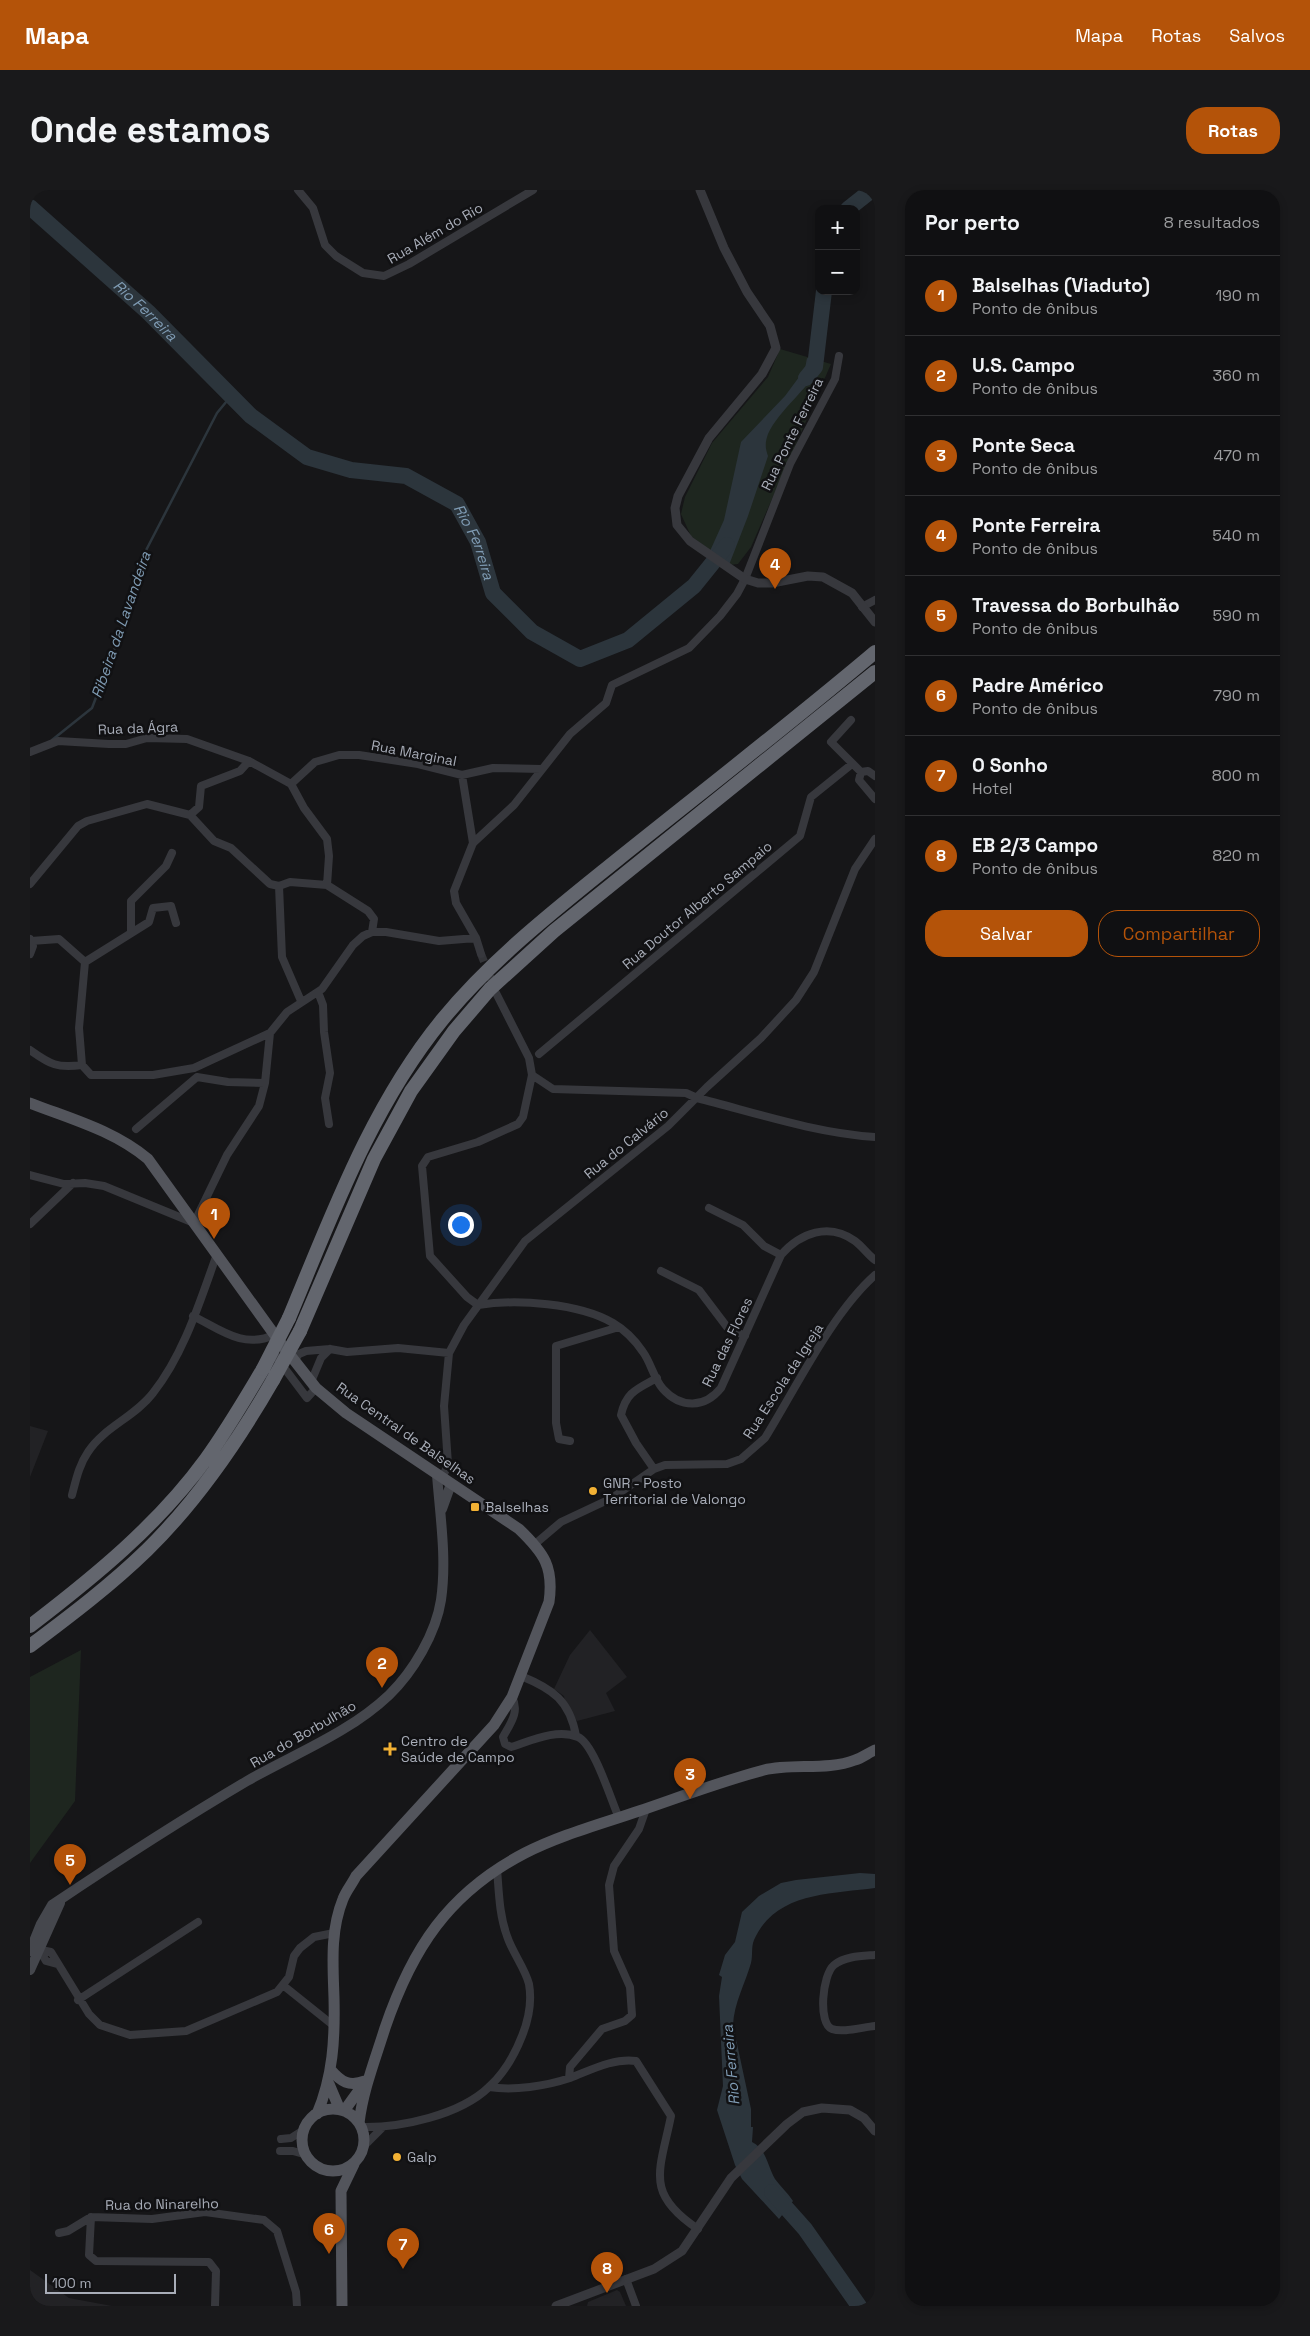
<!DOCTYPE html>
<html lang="pt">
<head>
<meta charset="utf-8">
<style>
  body { margin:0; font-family:"Space Grotesk",sans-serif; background:#19191b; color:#f1f3f6 }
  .controls { position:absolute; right:15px; top:15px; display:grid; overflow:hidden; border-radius:10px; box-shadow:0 2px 8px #0003 }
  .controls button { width:45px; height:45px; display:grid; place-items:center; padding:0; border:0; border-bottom:1px solid #303032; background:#101012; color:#f1f3f6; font:25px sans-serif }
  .scale { position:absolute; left:15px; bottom:12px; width:131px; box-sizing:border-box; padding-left:5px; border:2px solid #a8adb8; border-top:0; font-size:14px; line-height:18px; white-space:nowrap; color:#a8adb8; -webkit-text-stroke:4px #111113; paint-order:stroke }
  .you { position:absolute; left:430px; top:1034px; width:18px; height:18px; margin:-12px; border:4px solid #fff; border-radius:50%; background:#1a73e8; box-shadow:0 0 0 8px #1a73e833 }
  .badge { display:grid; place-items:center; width:32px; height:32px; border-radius:50%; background:#b45309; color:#fff; font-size:16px; font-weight:700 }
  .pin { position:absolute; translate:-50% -41px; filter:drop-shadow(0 1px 2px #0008) }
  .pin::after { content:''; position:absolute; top:26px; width:18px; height:15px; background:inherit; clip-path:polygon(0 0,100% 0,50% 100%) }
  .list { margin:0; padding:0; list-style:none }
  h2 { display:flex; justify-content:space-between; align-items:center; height:65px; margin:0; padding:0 20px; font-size:21px }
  h2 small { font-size:16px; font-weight:400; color:#9c9d9f }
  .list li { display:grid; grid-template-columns:32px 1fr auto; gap:15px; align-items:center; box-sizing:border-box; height:80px; padding:0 20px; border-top:1px solid #303032 }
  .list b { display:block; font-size:19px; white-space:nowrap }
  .list p { margin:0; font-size:16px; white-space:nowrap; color:#9c9d9f }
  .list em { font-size:16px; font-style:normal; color:#9c9d9f }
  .actions { display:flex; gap:10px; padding:15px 20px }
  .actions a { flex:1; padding:11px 0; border:1px solid #b45309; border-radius:20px; text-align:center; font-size:18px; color:#b45309 }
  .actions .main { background:#b45309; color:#fff }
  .map { position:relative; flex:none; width:845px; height:2116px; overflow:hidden; border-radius:20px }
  header { display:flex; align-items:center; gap:30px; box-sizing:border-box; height:70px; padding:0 25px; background:#b45309; color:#fff }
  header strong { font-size:24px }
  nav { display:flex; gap:28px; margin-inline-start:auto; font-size:18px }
  .intro { display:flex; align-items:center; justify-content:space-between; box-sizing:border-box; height:120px; padding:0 30px }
  h1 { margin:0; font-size:35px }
  .button { padding:12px 22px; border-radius:20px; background:#b45309; color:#fff; font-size:18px; font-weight:700 }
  main { display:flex; gap:30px; padding:0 30px }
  aside { flex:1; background:#101012; border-radius:20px; box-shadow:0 2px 8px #0003 }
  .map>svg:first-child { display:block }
</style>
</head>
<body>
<header>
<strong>Mapa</strong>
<nav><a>Mapa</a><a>Rotas</a><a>Salvos</a></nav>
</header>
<div class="intro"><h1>Onde estamos</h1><a class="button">Rotas</a></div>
<main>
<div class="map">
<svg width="845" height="2116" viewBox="0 0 845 2116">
  <rect width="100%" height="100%" fill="#161618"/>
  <path fill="#222225" d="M0,1236L18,1241L0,1287Z
    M560,1440L597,1487L576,1503L585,1521L547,1531L535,1512L534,1506L524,1499L540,1465Z
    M0,2080L39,2108L82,2116H0Z
    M587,2100L590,2102L596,2116H557L558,2112Z"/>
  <path fill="#1e261f" d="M750,159L801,174L721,357L708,374L699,375L661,346L651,324L655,307L682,253L738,187Z
    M51,1460L45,1611L0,1673V1487Z"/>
  <path fill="#2c353c" d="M777,168L793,173C779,198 749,220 738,244C735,252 735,258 738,266L718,326L699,375L680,361L694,330L711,252L755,206L775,179Z
    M830,1683L845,1684V1698C801,1704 745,1702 724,1750C721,1757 723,1765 721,1773C715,1794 704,1813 703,1835L721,1919V1937H723L722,1952C736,1958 738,1977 745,1989C750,1996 758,2003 763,2011L749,2029L712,1989L705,1975L687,1920L693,1896L689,1806L692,1787L689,1785L695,1765L705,1752L712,1722L729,1706L751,1693L766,1690Z"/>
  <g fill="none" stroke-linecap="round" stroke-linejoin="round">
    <path stroke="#2c353c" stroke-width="2.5" d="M22,550L62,518L97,426L111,370L187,223L201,206"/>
    <g stroke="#2c353c" stroke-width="16">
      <path id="s1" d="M0,17L118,122L221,226L277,267L321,280L376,286L427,314L448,352L463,403L502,442L550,469L598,450L664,396L697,355"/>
      <path d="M818,19L842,0"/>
      <path d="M776,188L785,177L794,101"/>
      <path d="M742,2002L775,2039L829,2116"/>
    </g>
    <path stroke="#333438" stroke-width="8" stroke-dasharray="8 4" stroke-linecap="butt" d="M451,764L465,799"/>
    <path stroke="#37383d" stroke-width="8" d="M268,0L283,18L295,55L306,66L333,83L354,86L379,74L503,0
      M832,417L845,410
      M821,530L801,552L831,582L838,581L845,586
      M0,562L28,551L79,554H96L117,548L157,549L219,571L261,594L274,618L297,649L299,666L297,695L338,721L344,729L342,742
      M831,582L829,590L845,609
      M432,585L443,653
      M261,594L285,572L309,565H329L388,574L432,585L463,578L511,579
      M160,625L184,651L201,658L240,694L249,696L252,767L271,811
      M160,625L169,617L171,596L210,581L219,571
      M0,694L48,636L57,631L117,614L160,625
      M249,696L260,692L297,695
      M101,743V711L136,676L142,663
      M0,749L3,756L0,764
      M1,751L29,749L55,772
      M451,764L446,748L426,713L424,701L443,653L484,615L540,544L576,513L582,495L659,458L690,426L707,404L715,389L760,274L805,189L809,166
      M288,802L293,815L294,842L300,883L295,908L299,934
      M0,860C21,875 27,878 52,875L61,885H123L164,878L240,843
      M509,864L770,646L781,607L822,574
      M52,875L49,838L55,772L119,732L123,718L141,716L146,733
      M502,885L523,899L656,903L667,908C726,923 785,943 845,947
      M106,939L167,887L198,892L235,893
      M0,985L34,994L55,993L74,996L164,1033L197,965L229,916L235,893L240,843L257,822L292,799L323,755L333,746L342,742H356L409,751L446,748
      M679,1018L713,1035L734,1056L751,1065
      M0,1034L43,993
      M631,1081L669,1100L697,1137L715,1146
      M448,1115C487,1109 549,1113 583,1133C595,1140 605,1150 613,1162C621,1173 624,1189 633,1199C651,1219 675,1218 691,1198L751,1065C770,1043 799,1032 825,1051C832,1056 838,1065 845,1070
      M448,1115L437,1107L400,1066L392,976L398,967L448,952L488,934L493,927L502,885L499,868L466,803
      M163,1126C191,1140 213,1159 244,1145
      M240,1159L277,1208L286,1198
      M264,1171L269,1164L276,1161L300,1159L317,1162L368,1158L419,1163
      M281,1192L291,1168L300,1159
      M540,1251L529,1249L526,1233V1156L589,1137
      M624,1279L606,1253L591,1225C596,1202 607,1199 627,1188
      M412,1289L418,1274L414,1216L419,1163L434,1135L495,1051L638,936L677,897L731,848L766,810L784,782L825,679L845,649
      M42,1305C46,1290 49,1275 58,1262C74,1237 105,1227 123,1203C154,1164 170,1111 187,1064
      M505,1354L531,1332L582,1308L624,1279L635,1275L697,1274L711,1269L735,1248C766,1198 802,1123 845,1085
      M491,1486C523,1499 540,1511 546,1546
      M482,1507C490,1522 480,1534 473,1547L475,1554L481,1557C500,1551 527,1538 548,1547C564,1554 581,1610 589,1628
      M6,1759L21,1762L59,1824L70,1835L100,1845L156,1841L247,1802L259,1787L264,1766L270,1758L284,1747L304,1743
      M9,1759L16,1771L27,1774
      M845,1765C832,1766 815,1766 804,1775C792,1785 788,1834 802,1839C813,1843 833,1837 845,1836
      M254,1796L304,1836
      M48,1810L168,1732
      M539,1888L540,1877L572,1839L595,1831L602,1825L600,1797L584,1761L579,1695L584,1676L609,1639L616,1619
      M459,1897C484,1901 516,1896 540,1888C561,1880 583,1868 606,1871L641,1926C630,1981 614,2003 668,2039
      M331,1937C371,1938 430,1925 459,1897C473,1884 485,1864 492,1846C498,1831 502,1811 499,1794C495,1778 482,1762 477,1746C469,1724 469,1702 467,1679
      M251,1949L261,1948L275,1939
      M333,1957L353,1937
      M250,1961H263L277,1965
      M61,2027L59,2065L66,2071L179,2072L186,2081L185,2116
      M29,2043L38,2041L61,2027L122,2029L175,2022L234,2030L247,2041L266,2102L267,2116
      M596,2089L606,2116"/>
    <path stroke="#37383d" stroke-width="9" d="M670,0L694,58L717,102L740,136L746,158L732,184L679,248L648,306L645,318L647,335L660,351L715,389L728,393H742L778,386L793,387L822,403L845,432
      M526,2116L624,2079L652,2061L701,1988L757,1934L773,1922L792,1918L820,1920L834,1928L845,1941"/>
    <path stroke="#45474d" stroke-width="10" d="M412,1319L421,1294
      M0,1761L11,1734L22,1715C86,1672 151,1630 217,1591C264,1564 319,1543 359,1505C383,1482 406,1443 411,1410C417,1369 410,1325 407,1285
      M0,1780L30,1713"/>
    <path stroke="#53555c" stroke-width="11" d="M0,913C41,929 83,940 118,969L249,1151L286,1198L316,1223L489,1339C514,1363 524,1377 519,1412L482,1507L464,1535L326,1686C322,1694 316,1701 313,1709C300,1741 303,1775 304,1808C305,1849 303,1886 287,1924
      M300,1879C311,1892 319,1897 335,1891
      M299,1894L310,1920
      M272 1950a31 31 0 1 1 62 0a31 31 0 1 1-62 0Z
      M314,1921L332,1896
      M329,1933C333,1900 345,1870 355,1838C382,1759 418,1703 495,1663C530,1645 571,1634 609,1621C650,1607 692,1591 734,1580C763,1573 797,1581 825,1570C832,1568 838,1563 845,1560
      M312,2116L311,2001L324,1974"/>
    <path stroke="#63666e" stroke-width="14" d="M259,1128C302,1025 341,917 412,830C463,768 525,720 587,670C673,601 761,533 845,462
      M270,1141L344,969L381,901L424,841L460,799L524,741L845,482
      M0,1436C64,1387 128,1335 176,1269C197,1240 215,1209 233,1179
      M0,1456C40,1426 81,1395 117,1360C168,1310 208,1251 243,1190"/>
    <path stroke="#63666e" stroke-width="14" d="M233,1179L259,1128
      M243,1190L270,1141"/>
  </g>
  <g fill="#f2b134" stroke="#111113" stroke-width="2">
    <circle cx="563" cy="1301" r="5"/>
    <rect x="440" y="1312" width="10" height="10" rx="2.5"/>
    <path d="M357.5 1551.5h5v5h5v5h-5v5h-5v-5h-5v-5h5z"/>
    <circle cx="367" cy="1967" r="5"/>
  </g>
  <g text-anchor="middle" stroke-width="5" stroke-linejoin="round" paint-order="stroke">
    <g font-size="14" fill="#a8adb8" stroke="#111113">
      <text transform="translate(405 43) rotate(-30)" y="5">Rua Além do Rio</text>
      <text transform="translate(762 244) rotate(-64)" y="5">Rua Ponte Ferreira</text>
      <text transform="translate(108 538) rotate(-2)" y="5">Rua da Ágra</text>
      <text transform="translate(384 563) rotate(11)" y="5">Rua Marginal</text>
      <text transform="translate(667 715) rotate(-40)" y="5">Rua Doutor Alberto Sampaio</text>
      <text transform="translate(596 953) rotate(-39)" y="5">Rua do Calvário</text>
      <text transform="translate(697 1152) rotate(-64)" y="5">Rua das Flores</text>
      <text transform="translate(753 1191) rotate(-57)" y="5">Rua Escola da Igreja</text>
      <text transform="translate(376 1243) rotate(35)" y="5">Rua Central de Balselhas</text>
      <text transform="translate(273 1544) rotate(-30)" y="5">Rua do Borbulhão</text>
      <text transform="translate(132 2014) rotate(-1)" y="5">Rua do Ninarelho</text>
    </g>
    <g font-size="14" fill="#a8adb8" stroke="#111113" text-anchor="start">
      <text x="573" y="1298">GNR - Posto<tspan x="573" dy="16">Territorial de Valongo</tspan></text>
      <text x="455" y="1322">Balselhas</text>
      <text x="371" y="1556">Centro de<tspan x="371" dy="16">Saúde de Campo</tspan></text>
      <text x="377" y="1972">Galp</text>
    </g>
    <g font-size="15" font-style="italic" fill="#7f9bb3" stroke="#111113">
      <text dy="5" stroke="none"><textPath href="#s1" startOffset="155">Rio Ferreira</textPath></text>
      <text dy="5" stroke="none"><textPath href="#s1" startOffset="575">Rio Ferreira</textPath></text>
      <text transform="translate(91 435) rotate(-71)" y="5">Ribeira da Lavandeira</text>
      <text transform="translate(701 1875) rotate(-95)" y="5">Rio Ferreira</text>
    </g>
  </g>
</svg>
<div class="controls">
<button>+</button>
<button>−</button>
</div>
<div class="scale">100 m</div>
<div class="you"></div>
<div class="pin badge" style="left:184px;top:1049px">1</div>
<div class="pin badge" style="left:352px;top:1498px">2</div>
<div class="pin badge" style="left:660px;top:1609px">3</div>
<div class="pin badge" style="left:745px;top:399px">4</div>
<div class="pin badge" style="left:40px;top:1695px">5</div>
<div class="pin badge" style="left:299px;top:2064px">6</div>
<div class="pin badge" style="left:373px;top:2079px">7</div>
<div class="pin badge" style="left:577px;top:2103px">8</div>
</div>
<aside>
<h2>Por perto<small>8 resultados</small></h2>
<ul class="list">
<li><span class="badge">1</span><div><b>Balselhas (Viaduto)</b><p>Ponto de ônibus</p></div><em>190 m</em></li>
<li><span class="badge">2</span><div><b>U.S. Campo</b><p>Ponto de ônibus</p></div><em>360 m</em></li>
<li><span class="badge">3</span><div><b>Ponte Seca</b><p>Ponto de ônibus</p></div><em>470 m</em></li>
<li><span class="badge">4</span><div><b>Ponte Ferreira</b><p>Ponto de ônibus</p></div><em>540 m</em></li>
<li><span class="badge">5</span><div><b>Travessa do Borbulhão</b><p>Ponto de ônibus</p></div><em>590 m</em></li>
<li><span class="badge">6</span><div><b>Padre Américo</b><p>Ponto de ônibus</p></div><em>790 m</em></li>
<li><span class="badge">7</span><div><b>O Sonho</b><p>Hotel</p></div><em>800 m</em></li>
<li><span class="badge">8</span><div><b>EB 2/3 Campo</b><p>Ponto de ônibus</p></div><em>820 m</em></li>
</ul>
<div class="actions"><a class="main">Salvar</a><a>Compartilhar</a></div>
</aside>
</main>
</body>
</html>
